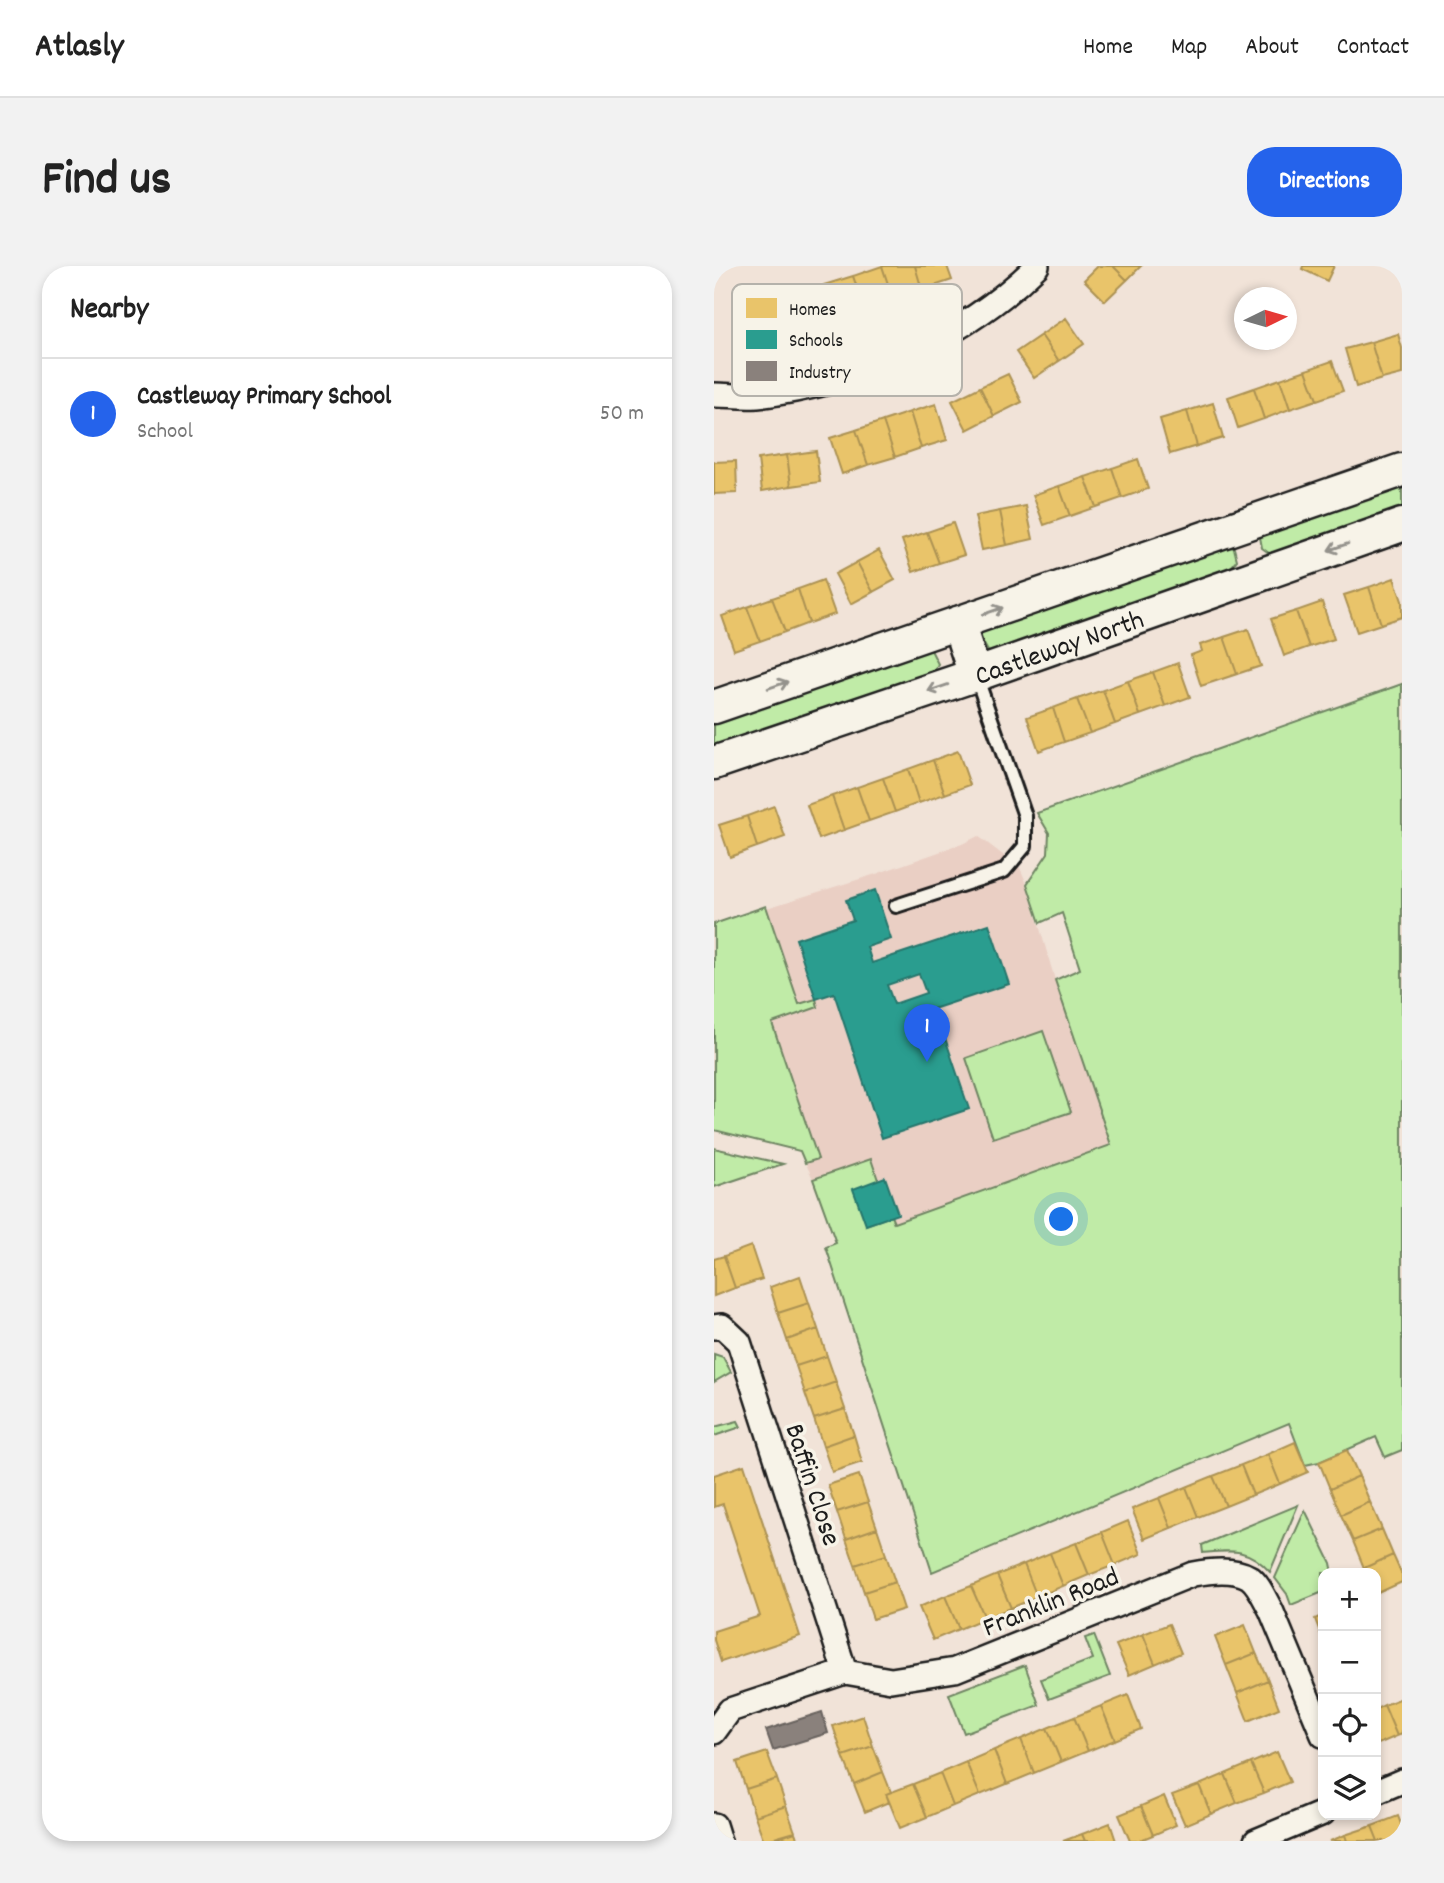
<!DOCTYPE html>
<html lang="en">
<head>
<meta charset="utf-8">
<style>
  body { margin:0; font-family:Dekko,sans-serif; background:#f2f2f2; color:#222 }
  .controls { position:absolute; right:21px; bottom:21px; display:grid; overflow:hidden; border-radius:14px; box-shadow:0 4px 10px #0003 }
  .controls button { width:63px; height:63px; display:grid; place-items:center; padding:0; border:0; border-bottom:2px solid #e0e0e0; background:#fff; color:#222; font:35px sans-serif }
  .compass { position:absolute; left:520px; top:21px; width:63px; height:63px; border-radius:50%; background:#fff; box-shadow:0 4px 10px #0003; rotate:85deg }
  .you { position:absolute; left:348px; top:954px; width:24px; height:24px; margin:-18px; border:5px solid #fff; border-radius:50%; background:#1a73e8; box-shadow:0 0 0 10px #1a73e833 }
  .badge { display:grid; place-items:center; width:46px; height:46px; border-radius:50%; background:#2563eb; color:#fff; font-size:23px; font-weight:700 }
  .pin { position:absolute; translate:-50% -58px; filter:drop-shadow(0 2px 4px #0008) }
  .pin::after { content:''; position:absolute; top:37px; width:24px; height:21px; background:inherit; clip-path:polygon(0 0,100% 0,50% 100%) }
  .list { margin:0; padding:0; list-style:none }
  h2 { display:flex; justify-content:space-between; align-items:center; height:91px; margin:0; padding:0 28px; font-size:30px }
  h2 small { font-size:23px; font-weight:400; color:#767676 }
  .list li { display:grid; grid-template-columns:46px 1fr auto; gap:21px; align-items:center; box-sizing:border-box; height:112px; padding:0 28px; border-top:2px solid #e0e0e0 }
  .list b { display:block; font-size:26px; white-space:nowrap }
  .list p { margin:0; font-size:23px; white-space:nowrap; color:#767676 }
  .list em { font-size:23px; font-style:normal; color:#767676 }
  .icon { flex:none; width:38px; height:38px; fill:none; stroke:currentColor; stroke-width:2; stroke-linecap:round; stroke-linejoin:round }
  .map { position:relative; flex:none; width:688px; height:1575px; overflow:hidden; border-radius:28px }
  header { display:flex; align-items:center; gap:42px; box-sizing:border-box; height:98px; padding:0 35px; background:#fff; border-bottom:2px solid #e0e0e0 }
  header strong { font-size:33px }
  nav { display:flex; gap:38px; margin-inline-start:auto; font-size:24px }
  .intro { display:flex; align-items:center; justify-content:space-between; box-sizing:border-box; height:168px; padding:0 42px }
  h1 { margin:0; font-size:49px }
  .button { padding:18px 32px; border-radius:28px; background:#2563eb; color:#fff; font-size:24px; font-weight:700 }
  main { display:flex; gap:42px; padding:0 42px }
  aside { flex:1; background:#fff; border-radius:28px; box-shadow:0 4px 10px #0003 }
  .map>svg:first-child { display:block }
</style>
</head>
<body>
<header>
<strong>Atlasly</strong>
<nav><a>Home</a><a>Map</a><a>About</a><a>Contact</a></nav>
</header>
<div class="intro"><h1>Find us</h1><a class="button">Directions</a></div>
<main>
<aside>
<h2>Nearby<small></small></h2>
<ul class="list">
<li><span class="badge">1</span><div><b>Castleway Primary School</b><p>School</p></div><em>50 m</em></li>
</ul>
</aside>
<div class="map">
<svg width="688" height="1575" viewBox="0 0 688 1575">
  <rect width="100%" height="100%" fill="#f1e3d8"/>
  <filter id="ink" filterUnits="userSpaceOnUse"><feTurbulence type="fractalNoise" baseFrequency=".0143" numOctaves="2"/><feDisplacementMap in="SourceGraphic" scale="14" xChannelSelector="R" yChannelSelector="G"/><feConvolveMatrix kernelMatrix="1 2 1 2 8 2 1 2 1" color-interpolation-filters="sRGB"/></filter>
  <g filter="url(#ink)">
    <path fill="#eacfc4" d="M264,570L306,602L313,618L341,714L398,879L122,977L99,913L86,885L8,656L162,608L248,578Z"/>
    <path fill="#c0eba7" stroke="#6e8462" stroke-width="2" d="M688,215V246L559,290L548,282L546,271L552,263Z
      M508,279L520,282L523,294L514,305L276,389L266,371L268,362Z
      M215,380L224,398L219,407L0,482V454Z
      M688,418V1184L671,1191L662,1171L605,1196L591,1199L575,1157L218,1306L112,981L122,977L99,913L157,893L164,914L152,959L177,950L180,957L397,879L341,714L366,703L348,647L326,657L313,618L334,587L335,567L323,547Z
      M52,640L85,738L102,733L104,741L58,757L104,893L91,897L86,885L0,864V658Z
      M329,765L357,846L279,872L252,792Z
      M0,882L69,898L0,921Z
      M0,1088L9,1091L17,1106L0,1116Z
      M24,1155L27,1161L0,1170V1161Z
      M584,1239L556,1306C535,1282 519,1284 489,1287L488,1279Z
      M591,1244L617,1297L619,1307H609V1326L577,1339L573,1328L561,1312Z
      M380,1369L396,1410L335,1433L327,1413L379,1393L371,1372Z
      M311,1399L325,1439L250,1467L235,1428Z"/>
    <path fill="#e9c46a" stroke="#ac9253" stroke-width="2" d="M168,0H201L208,24L179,33Z
      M168,0L179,33L150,42L139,10Z
      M201,0H233L238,14L208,24Z
      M384,0H399L413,14L391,35L370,14Z
      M399,0H427L413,14Z
      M589,0H620L613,15L588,3Z
      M139,10L150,42L120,52L110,19Z
      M352,52L370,78L345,95L327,69Z
      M684,68L688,82V108L668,113L657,76Z
      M327,69L345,95L320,112L302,86Z
      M657,76L668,113L642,121L631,83Z
      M618,95L629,125L603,134L592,104Z
      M592,104L603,134L576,143L566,113Z
      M294,108L308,136L280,150L266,121Z
      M566,113L576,143L550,153L540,122Z
      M266,121L280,150L253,164L238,135Z
      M540,122L550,153L524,162L514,131Z
      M499,137L509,172L483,180L473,145Z
      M222,138L233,174L207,182L196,146Z
      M473,145L483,180L456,188L446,153Z
      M196,146L207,182L181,191L169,155Z
      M169,155L181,191L154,199L142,164Z
      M142,164L154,199L128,208L116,172Z
      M102,185L106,216L77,220L73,189Z
      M73,189L77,220L48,225L44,193Z
      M424,193L434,223L408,232L398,202Z
      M22,195L23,227L0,228V196Z
      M398,202L408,232L382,241L371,211Z
      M371,211L382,241L356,250L345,220Z
      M345,220L356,250L330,259L319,229Z
      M312,240L319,273L293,279L286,245Z
      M286,245L293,279L268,284L261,250Z
      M239,257L250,289L225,297L213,266Z
      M213,266L225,297L199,306L188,274Z
      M165,284L181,314L159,326L143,296Z
      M143,296L159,326L137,338L121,308Z
      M680,312L688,335V351L667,358L655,321Z
      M109,314L121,348L95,357L84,323Z
      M655,321L667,358L643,366L630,329Z
      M84,323L95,357L71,366L58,332Z
      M58,332L71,366L46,375L33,341Z
      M608,336L620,373L595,381L582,345Z
      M33,341L46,375L20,384L8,350Z
      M582,345L595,381L570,390L557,353Z
      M534,363L547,400L523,408L510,371Z
      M510,371L523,408L487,420L477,389L488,385L486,379Z
      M464,397L476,431L451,440L439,406Z
      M439,406L451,440L426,449L414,415Z
      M414,415L426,449L401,458L389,424Z
      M389,424L401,458L376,467L363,433Z
      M363,433L376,467L350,476L339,442Z
      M339,442L350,476L325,485L313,451Z
      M244,485L256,519L231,528L219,494Z
      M219,494L231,528L205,537L194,503Z
      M194,503L205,537L181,546L169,512Z
      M169,512L181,546L155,555L143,521Z
      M143,521L155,555L130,564L118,530Z
      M118,530L130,564L105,573L93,539Z
      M60,540L71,571L43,581L33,550Z
      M33,550L43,581L16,591L5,559Z
      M37,980L48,1013L21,1022L10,990Z
      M10,990L21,1022L0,1030V993Z
      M86,1010L95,1037L64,1047L56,1021Z
      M95,1037L104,1063L73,1074L64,1047Z
      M104,1063L113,1090L82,1100L73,1074Z
      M113,1090L122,1116L91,1127L82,1100Z
      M122,1116L131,1143L100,1153L91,1127Z
      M131,1143L140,1169L109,1180L100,1153Z
      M140,1169L148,1196L118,1206L109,1180Z
      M581,1176L594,1206L566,1218L554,1188Z
      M633,1184L645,1210L616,1223L605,1196Z
      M554,1188L566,1218L539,1229L527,1199Z
      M30,1199L86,1370L7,1396L0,1374V1365L46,1350L9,1238L0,1241V1209Z
      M527,1199L539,1229L512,1240L499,1210Z
      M145,1209L154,1236L123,1246L114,1219Z
      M499,1210L512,1240L484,1251L472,1221Z
      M645,1210L656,1236L627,1249L616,1223Z
      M472,1221L484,1251L457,1262L445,1232Z
      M445,1232L457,1262L430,1273L418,1243Z
      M154,1236L163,1262L132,1273L123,1246Z
      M656,1236L668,1263L639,1275L627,1249Z
      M414,1255L427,1288L401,1299L388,1266Z
      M163,1262L172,1289L141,1299L132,1273Z
      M668,1263L679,1289L650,1302L639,1275Z
      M388,1266L401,1299L375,1309L362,1277Z
      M362,1277L375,1309L349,1320L336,1287Z
      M336,1287L349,1320L323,1331L310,1298Z
      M172,1289L181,1316L150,1326L141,1299Z
      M679,1289L688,1309V1316L662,1328V1307H653L650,1302Z
      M310,1298L323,1331L297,1342L283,1309Z
      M283,1309L297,1342L271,1352L257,1320Z
      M181,1316L190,1343L159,1353L150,1326Z
      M257,1320L271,1352L245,1363L231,1330Z
      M231,1330L245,1363L219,1374L205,1341Z
      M609,1349V1374L601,1353Z
      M455,1358L467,1387L441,1398L429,1368Z
      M531,1359L542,1387L512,1399L501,1371Z
      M429,1368L441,1398L415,1409L402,1379Z
      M542,1387L554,1414L523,1427L512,1399Z
      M554,1414L565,1442L534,1455L523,1427Z
      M414,1429L427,1463L401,1474L387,1440Z
      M688,1432V1468L683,1470L670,1439Z
      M670,1439L683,1470L662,1479V1443Z
      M387,1440L401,1474L374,1485L360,1451Z
      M149,1450L159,1480L129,1490L119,1460Z
      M360,1451L374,1485L347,1496L333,1462Z
      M333,1462L347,1496L320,1507L307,1473Z
      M307,1473L320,1507L293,1518L280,1484Z
      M159,1480L169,1506L140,1518L129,1490Z
      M280,1484L293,1518L266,1529L252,1496Z
      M53,1486L63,1513L32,1523L23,1496Z
      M563,1486L576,1516L550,1527L537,1497Z
      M252,1496L266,1529L239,1540L226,1507Z
      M537,1497L550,1527L523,1537L511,1508Z
      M169,1506L177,1526L172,1528L175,1536L151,1546L140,1518Z
      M226,1507L239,1540L213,1551L199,1518Z
      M511,1508L523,1537L497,1548L485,1519Z
      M63,1513L72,1540L41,1550L32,1523Z
      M199,1518L213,1551L186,1562L172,1528Z
      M485,1519L497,1548L471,1559L458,1529Z
      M450,1530L462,1559L439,1569L427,1540Z
      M72,1540L81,1566L50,1575L41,1550Z
      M427,1540L439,1569L424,1575H416L405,1549Z
      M684,1550L688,1561V1575H664L658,1560Z
      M396,1557L402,1575H371L368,1568Z
      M658,1560L664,1575H633L631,1569Z
      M81,1566L84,1575H56Z
      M368,1568L371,1575H349Z
      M631,1569L633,1575H616Z"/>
    <path fill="#2a9d8f" stroke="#26766c" stroke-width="2" fill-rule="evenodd" d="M161,624L177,673L153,681L158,697L275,658L295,718L213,745L222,772L230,769L255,843L168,872L120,727L102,733L82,673L139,654L132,634ZM205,708L212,727L180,738L173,719Z
      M171,911L184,948L152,959L139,923Z"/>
    <path fill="#8a817c" stroke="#69635f" stroke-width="2" d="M108,1446L114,1467L59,1484L52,1464Z"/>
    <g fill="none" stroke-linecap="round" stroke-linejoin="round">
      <g stroke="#1c1c1c" stroke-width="18">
        <path id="lane" d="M182,640L290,605L311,580V550L262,410"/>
      </g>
      <g stroke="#1c1c1c" stroke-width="28">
        <path id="street" d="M0,129C14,129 29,131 43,130C146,118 249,73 323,0
          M0,1061L8,1060L25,1076L131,1406
          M0,1466L16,1444L131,1406L177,1414L241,1404L479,1308C495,1305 520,1302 535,1311C545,1318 551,1334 557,1344L609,1469
          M662,1526L688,1515
          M0,1559L5,1575
          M542,1575L609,1547"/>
      </g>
      <g stroke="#1c1c1c" stroke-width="37">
        <g id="secondary">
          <path d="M244,357L261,409"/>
          <path d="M0,441L688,204"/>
          <path id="s1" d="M0,497L261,409L688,259"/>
        </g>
      </g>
      <use href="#lane" stroke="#f7f3e8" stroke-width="12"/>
      <use href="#street" stroke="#f7f3e8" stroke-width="23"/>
      <use href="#secondary" stroke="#f7f3e8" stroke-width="32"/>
    </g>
    <defs><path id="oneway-shaft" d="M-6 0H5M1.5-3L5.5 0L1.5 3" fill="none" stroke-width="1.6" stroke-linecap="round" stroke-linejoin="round" transform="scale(1.75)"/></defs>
    <g stroke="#94928c">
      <use href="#oneway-shaft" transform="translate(624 281) rotate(161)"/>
      <use href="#oneway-shaft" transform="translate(279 345) rotate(-19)"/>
      <use href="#oneway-shaft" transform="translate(64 419) rotate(-19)"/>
      <use href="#oneway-shaft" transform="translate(224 422) rotate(161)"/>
    </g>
  </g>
  <g text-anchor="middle" stroke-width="7" stroke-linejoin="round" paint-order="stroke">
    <g font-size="28" fill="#1c1c1c" stroke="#f7f3e8">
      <text dy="10" stroke="none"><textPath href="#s1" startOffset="364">Castleway North</textPath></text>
      <text transform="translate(101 1218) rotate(72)" y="10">Baffin Close</text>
      <text transform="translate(336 1334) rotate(-22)" y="10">Franklin Road</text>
    </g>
  </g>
  <rect x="18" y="18" width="230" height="112" rx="10" fill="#f7f3e8" stroke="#b5b2ab" stroke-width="2"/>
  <rect x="32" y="32" width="31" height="20" fill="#e9c46a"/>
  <rect x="32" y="64" width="31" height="19" fill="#2a9d8f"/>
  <rect x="32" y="95" width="31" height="20" fill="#8a817c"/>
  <g font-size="19" fill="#1c1c1c">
    <text x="75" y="49">Homes</text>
    <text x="75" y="80">Schools</text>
    <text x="75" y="112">Industry</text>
  </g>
</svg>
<div class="controls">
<button>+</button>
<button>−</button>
<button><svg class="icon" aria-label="locate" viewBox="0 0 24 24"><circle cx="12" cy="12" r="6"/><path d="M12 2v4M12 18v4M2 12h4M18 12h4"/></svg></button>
<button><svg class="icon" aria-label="layers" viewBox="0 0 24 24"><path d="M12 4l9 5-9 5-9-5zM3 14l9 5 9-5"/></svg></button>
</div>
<svg class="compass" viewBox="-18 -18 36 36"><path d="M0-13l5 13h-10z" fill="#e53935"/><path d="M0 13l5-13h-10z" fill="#767676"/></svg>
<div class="you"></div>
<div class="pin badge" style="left:213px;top:796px">1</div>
</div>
</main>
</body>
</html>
